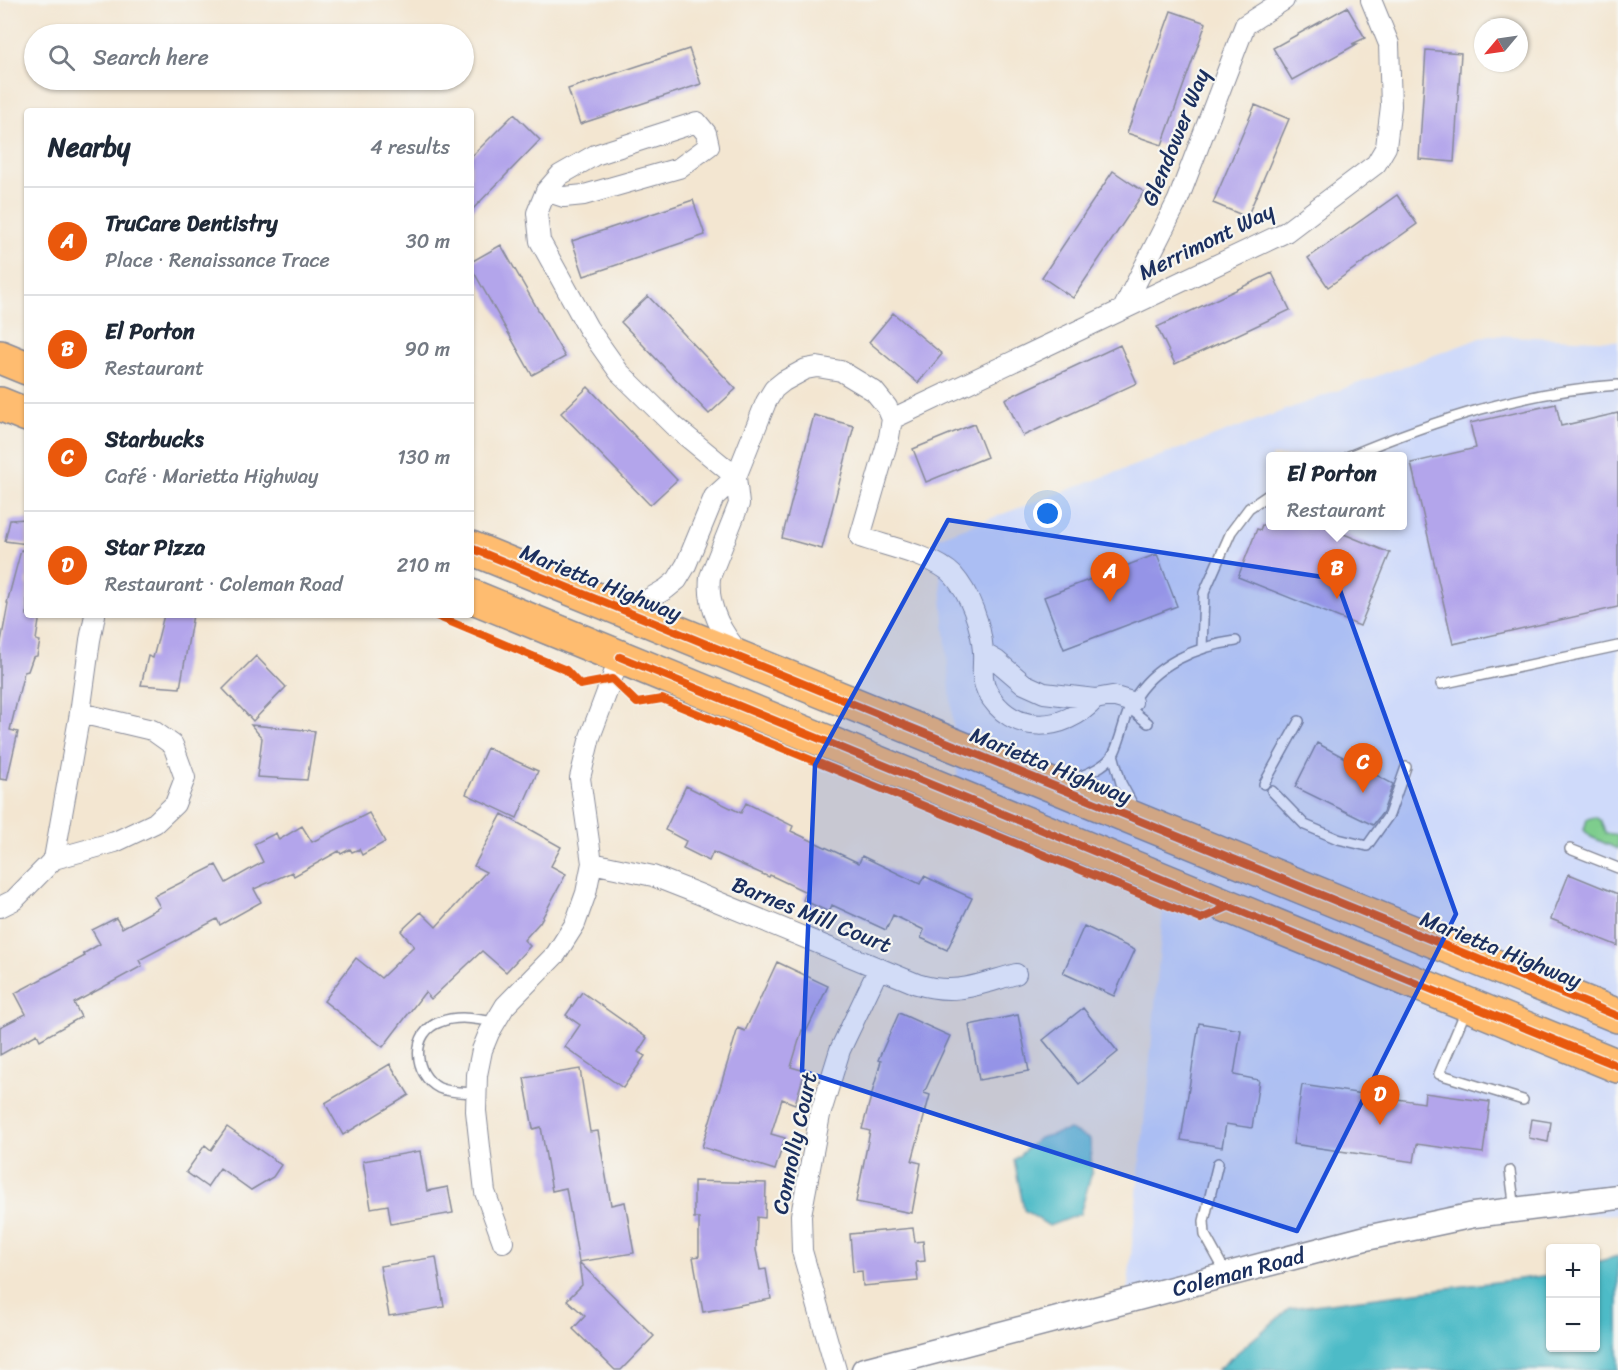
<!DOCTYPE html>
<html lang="en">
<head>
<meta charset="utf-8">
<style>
  body { margin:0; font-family:Sriracha,sans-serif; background:#f6f6f7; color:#1f2937 }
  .controls { position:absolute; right:18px; bottom:18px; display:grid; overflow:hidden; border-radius:6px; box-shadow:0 2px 4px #0004 }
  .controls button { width:54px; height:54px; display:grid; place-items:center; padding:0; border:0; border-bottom:2px solid #e0e1e3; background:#fff; color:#1f2937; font:30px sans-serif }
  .compass { position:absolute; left:1474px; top:18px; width:54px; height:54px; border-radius:50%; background:#fff; box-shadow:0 2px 4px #0004; rotate:241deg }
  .you { position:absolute; left:1048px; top:514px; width:21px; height:21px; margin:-15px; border:4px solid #fff; border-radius:50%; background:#1a73e8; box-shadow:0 0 0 9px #1a73e833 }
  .badge { display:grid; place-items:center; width:39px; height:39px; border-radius:50%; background:#ea580c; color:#fff; font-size:20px; font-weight:700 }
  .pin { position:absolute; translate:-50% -50px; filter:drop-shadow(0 2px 3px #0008) }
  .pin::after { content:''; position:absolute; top:32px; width:21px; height:18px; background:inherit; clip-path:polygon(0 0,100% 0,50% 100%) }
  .popup { position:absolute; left:1266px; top:452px; width:141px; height:78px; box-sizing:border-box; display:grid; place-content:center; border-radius:6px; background:#fff; filter:drop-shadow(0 2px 4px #0005); font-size:20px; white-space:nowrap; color:#747a83 }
  .popup b { font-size:22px; color:#1f2937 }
  .popup::after { content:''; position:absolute; left:50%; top:100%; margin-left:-12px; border:12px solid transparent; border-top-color:#fff }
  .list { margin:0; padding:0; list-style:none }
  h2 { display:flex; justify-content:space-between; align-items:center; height:78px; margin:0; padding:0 24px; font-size:26px }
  h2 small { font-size:20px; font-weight:400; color:#747a83 }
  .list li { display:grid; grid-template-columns:39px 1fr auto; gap:18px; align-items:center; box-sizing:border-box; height:108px; padding:0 24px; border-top:2px solid #e0e1e3 }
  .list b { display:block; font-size:22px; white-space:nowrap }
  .list p { margin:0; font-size:20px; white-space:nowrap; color:#747a83 }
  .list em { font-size:20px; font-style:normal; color:#747a83 }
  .icon { flex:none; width:33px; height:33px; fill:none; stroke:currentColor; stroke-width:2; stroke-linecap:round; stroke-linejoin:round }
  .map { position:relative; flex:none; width:1618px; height:1370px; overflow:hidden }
  .search { position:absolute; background:#fff; box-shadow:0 2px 4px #0004; left:24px; top:24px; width:450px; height:66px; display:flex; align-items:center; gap:15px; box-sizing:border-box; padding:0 21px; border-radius:33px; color:#747a83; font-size:22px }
  .panel { position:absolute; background:#fff; box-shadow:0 2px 4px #0004; left:24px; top:108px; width:450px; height:510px; border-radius:6px }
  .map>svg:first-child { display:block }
</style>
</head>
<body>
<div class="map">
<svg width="1618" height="1370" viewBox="0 0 1618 1370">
  <rect width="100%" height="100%" fill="#f6f6f2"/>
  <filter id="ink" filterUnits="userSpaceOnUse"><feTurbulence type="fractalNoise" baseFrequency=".0167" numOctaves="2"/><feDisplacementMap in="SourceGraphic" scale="12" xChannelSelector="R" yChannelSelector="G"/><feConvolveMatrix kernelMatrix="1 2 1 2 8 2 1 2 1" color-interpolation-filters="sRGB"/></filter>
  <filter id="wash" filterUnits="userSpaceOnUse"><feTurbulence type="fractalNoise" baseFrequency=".008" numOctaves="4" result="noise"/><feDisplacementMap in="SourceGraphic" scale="24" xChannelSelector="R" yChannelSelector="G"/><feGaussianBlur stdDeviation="1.35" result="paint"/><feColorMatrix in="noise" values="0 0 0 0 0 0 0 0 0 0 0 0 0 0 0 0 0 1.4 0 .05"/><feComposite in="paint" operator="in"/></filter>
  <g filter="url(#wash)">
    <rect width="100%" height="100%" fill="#f3e6d1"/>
    <path fill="#cfdafa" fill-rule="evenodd" d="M1489,335L1618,341V1214L1434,1222L1126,1306L1153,1029L1164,897L960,807L937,538ZM1271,456H1403V526H1271Z"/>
    <path fill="#7ecd8d" stroke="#4c7e76" stroke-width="1.5" d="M1595,817L1601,821L1605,833L1618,835V849L1591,837L1584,830L1587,819Z"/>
    <path fill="#4dbbc7" stroke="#347592" stroke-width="1.5" d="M1069,1130L1090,1139L1092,1172L1080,1214L1049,1226L1024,1210L1014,1160L1039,1138Z
      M1618,1256V1370H1217L1290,1308L1550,1275V1348H1596V1262Z"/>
    <g id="blocks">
      <path fill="#b3a5eb" d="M1347,7L1365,38L1352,44H1357L1292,80L1273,48Z
        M1171,11L1206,23L1162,145L1127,133Z
        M689,49L701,84L580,124L568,89Z
        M1426,50L1461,53L1454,162L1419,159Z
        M1255,105L1289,119L1247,217L1213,203Z
        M514,114L540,140L471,211V157Z
        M1113,171L1144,192L1073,298L1042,277Z
        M1397,195L1417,224L1328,287L1308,258Z
        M693,200L705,235L584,276L572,241Z
        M501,245L565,357L532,375L471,267V262Z
        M1272,273L1290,310L1175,364L1157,327Z
        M648,296L736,389L709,414L621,322Z
        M893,313L942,354L918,383L869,342Z
        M1120,345L1137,383L1023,436L1005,399Z
        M588,387L677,480L650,505L561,413Z
        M1556,404L1561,426L1618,413V607L1453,644L1411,463L1476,448L1470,423Z
        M814,415L854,426L822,549L782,538Z
        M974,424L987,457L926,482L913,449Z
        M27,519V544L5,541L10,520Z
        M1262,525H1322L1390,553L1360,626L1238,577L1257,529L1260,530Z
        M21,550L27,551V615H40L36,640L40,641L37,656L33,657L28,671L24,672L10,730L18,732L7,780L0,779V647L8,604L7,603Z
        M1157,554L1177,606L1064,649L1044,597Z
        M164,615H193L180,688L141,685L148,656L153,658Z
        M256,656L286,687L253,721L223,689Z
        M251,725L315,731L307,780L257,777L262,738Z
        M1317,743L1393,784L1383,812L1373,825L1295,787Z
        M487,748L538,771L517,818L466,794Z
        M686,786L741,813L746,803L793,826L791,831L859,863L862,856L920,884L924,876L972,898L947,950L921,938L924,930L893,915L886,930L832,905L829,912L803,900L806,892L770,875L769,877L713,852L709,861L683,848L686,841L665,830Z
        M369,813L385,842L362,855L359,849L352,852L350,849L341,854L339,851L294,876L292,872L254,889L261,902L220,925L217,919L139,960L142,966L74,1003L81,1017L40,1040L37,1034L0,1055V1027L26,1014L15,993L85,956L83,954L100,944L92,930L116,918L122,928L160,907L154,896L216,865L226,883L263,862L254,844L276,833L279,840L302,826L312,842Z
        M502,814L561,847L551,866L566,874L540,922L524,940L530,946L506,972L482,951L431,999L425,992L383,1047L324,1001L356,958L381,978L414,946L401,931L421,912L436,927L486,872L474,866Z
        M1569,874L1618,894V946L1551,919Z
        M1084,926L1135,950L1114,996L1063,973Z
        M777,962L828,986L806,1032L802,1030L791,1067L805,1071L795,1104L782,1099L771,1134L785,1138L775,1170L702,1147L738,1028L745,1031Z
        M582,992L647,1038L638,1052L645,1056L623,1088L565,1047L580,1025L566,1015Z
        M1083,1008L1118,1052L1079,1084L1043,1040Z
        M899,1013L950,1036L924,1093L930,1095L912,1161L921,1163L912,1213L856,1202L870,1131L862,1129L881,1061L878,1060Z
        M1018,1015L1029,1071L979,1080L969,1025Z
        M1199,1023L1241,1030L1234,1075L1259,1080L1252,1128L1226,1124L1222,1147L1181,1140Z
        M390,1064L409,1095L343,1135L325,1103Z
        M580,1069L590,1132L598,1131L611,1205L625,1202L634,1253L579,1262L566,1188L552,1191L541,1127L533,1129L524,1078Z
        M1302,1085L1424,1103L1425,1093L1490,1102L1483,1153L1417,1144L1414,1162L1293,1144Z
        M1532,1119L1551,1122L1548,1142L1529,1138Z
        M227,1127L281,1165L273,1177L251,1190L220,1168L207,1187L186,1172L205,1145L211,1150Z
        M420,1151L427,1191L448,1187L453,1213L391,1224L388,1205L371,1208L363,1161Z
        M694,1181L766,1183L765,1218L757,1217L756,1250L760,1270L766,1269L771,1299L703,1312L693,1257L699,1256V1218H694Z
        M913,1228L915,1242L923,1241L925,1261L916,1262L918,1281L863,1286L862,1271L853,1272L850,1234Z
        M436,1257L444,1307L389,1316L380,1266Z
        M579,1262L654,1336L621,1370H615L573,1329L585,1316L567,1300L582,1285Z"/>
    </g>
  </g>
  <g filter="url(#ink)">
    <use href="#blocks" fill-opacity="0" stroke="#878a98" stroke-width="1.5"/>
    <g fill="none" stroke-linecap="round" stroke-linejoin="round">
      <g stroke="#878a98" stroke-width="12">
        <path id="service" d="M1349,456C1435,420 1524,391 1618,385
          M1202,648L1204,593L1231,532L1249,508L1271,493
          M1441,684L1618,646
          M1129,708L1148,723
          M1113,754L1121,783L1134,807
          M1067,781C1082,776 1106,768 1114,753C1122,737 1124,717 1133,701C1153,665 1197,646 1236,641
          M1264,784L1299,721
          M1272,791L1305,825L1338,839L1367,846L1389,815L1406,767
          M1570,849L1618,868
          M1466,1010L1439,1074L1523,1100
          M476,1093C463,1092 451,1093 439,1088C413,1075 410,1032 440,1022C458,1015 477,1019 495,1022
          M1218,1163L1204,1221L1205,1235L1226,1273
          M1510,1171L1515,1210"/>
      </g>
      <g stroke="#878a98" stroke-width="22">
        <path id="minor" d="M546,191L564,197L584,195L679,168L709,146L706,133L697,122L595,155L560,175L546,191L537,213L540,241L588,328L619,372L674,426L736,477
          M1124,307L1178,200L1245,25L1284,0
          M892,419L1286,232L1376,164L1386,147L1391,106L1389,44L1371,0
          M736,477L739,504L710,577C707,606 721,633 741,655
          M618,604L647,600L666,589L677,580L686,565L714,497L736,477L766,402L774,389L784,381L806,369L817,367L841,371L874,391L887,407L892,419L889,437L860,537C885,546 935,556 953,575C970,594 981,625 983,651C984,666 980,677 987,691C1011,736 1064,733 1095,699
          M983,653L997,661L1024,684L1044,693L1095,699L1112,696L1132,702
          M54,859L80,713L90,640L95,615
          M592,863L653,876L699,894L917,984C956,996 979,984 1016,974
          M0,907L14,900L54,859L115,842L155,823L175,804L185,778L173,745L152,730L80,713
          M503,1242L485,1192L476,1111L477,1075L482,1050L489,1033L505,1006L556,954L575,924L586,893L592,863L580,778L590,737L620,657
          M836,1370L802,1251L801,1215L820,1115L840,1050L879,968"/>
      </g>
      <g stroke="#878a98" stroke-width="27">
        <g id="tertiary">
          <path id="s1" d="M864,1370L1366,1238L1474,1215L1618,1197"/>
        </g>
      </g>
      <g stroke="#878a98" stroke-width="36">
        <path id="trunk" d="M0,357L27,368
          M0,404L27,415
          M471,548L1618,1016
          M471,596L1618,1066"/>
      </g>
      <use href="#service" stroke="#fff" stroke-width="9"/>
      <use href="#minor" stroke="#fff" stroke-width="20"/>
      <use href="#tertiary" stroke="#fff" stroke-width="24"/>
      <use href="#trunk" stroke="#febc70" stroke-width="33"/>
      <g stroke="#f6f6f2" stroke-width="11">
        <path id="cycleway" d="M471,548L1618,1016
          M434,615L566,670L580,685L612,679L637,703L662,699L1201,919L1228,907
          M620,657L1618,1066"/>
      </g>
      <use href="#cycleway" stroke="#e8590c" stroke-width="8"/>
    </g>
  </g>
  <path fill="#1d4ed8" fill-opacity="0.2" stroke="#1d4ed8" stroke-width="4.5" stroke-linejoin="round" d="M948,520L1336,579L1456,914L1297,1231L802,1071L815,765Z"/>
  <g text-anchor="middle" stroke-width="4.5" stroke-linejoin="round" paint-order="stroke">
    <g font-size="22" fill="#1b2f5e" stroke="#f6f6f2">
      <text transform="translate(1175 137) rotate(-68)" y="8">Glendower Way</text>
      <text transform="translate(1206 241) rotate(-26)" y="8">Merrimont Way</text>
      <text transform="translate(601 582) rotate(22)" y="8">Marietta Highway</text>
      <text transform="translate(1051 765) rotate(22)" y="8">Marietta Highway</text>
      <text transform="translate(812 914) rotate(22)" y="8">Barnes Mill Court</text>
      <text transform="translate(1501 949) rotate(22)" y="8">Marietta Highway</text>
      <text transform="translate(794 1143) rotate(-78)" y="8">Connolly Court</text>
      <text dy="8" stroke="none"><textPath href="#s1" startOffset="387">Coleman Road</textPath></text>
    </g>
  </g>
</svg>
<div class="controls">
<button>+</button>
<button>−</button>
</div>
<svg class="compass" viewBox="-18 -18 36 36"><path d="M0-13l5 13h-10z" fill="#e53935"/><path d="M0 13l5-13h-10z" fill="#747a83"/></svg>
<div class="you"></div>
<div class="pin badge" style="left:1110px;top:602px">A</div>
<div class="pin badge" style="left:1337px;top:599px">B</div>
<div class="popup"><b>El Porton</b>Restaurant</div>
<div class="pin badge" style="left:1363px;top:793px">C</div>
<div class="pin badge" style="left:1380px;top:1125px">D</div>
<div class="search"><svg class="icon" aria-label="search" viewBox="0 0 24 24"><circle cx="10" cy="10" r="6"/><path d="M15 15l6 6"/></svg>Search here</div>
<section class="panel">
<h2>Nearby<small>4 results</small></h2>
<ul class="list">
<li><span class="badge">A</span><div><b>TruCare Dentistry</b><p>Place · Renaissance Trace</p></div><em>30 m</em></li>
<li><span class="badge">B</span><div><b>El Porton</b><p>Restaurant</p></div><em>90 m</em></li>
<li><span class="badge">C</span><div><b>Starbucks</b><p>Café · Marietta Highway</p></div><em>130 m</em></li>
<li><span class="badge">D</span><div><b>Star Pizza</b><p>Restaurant · Coleman Road</p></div><em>210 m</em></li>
</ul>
</section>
</div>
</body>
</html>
